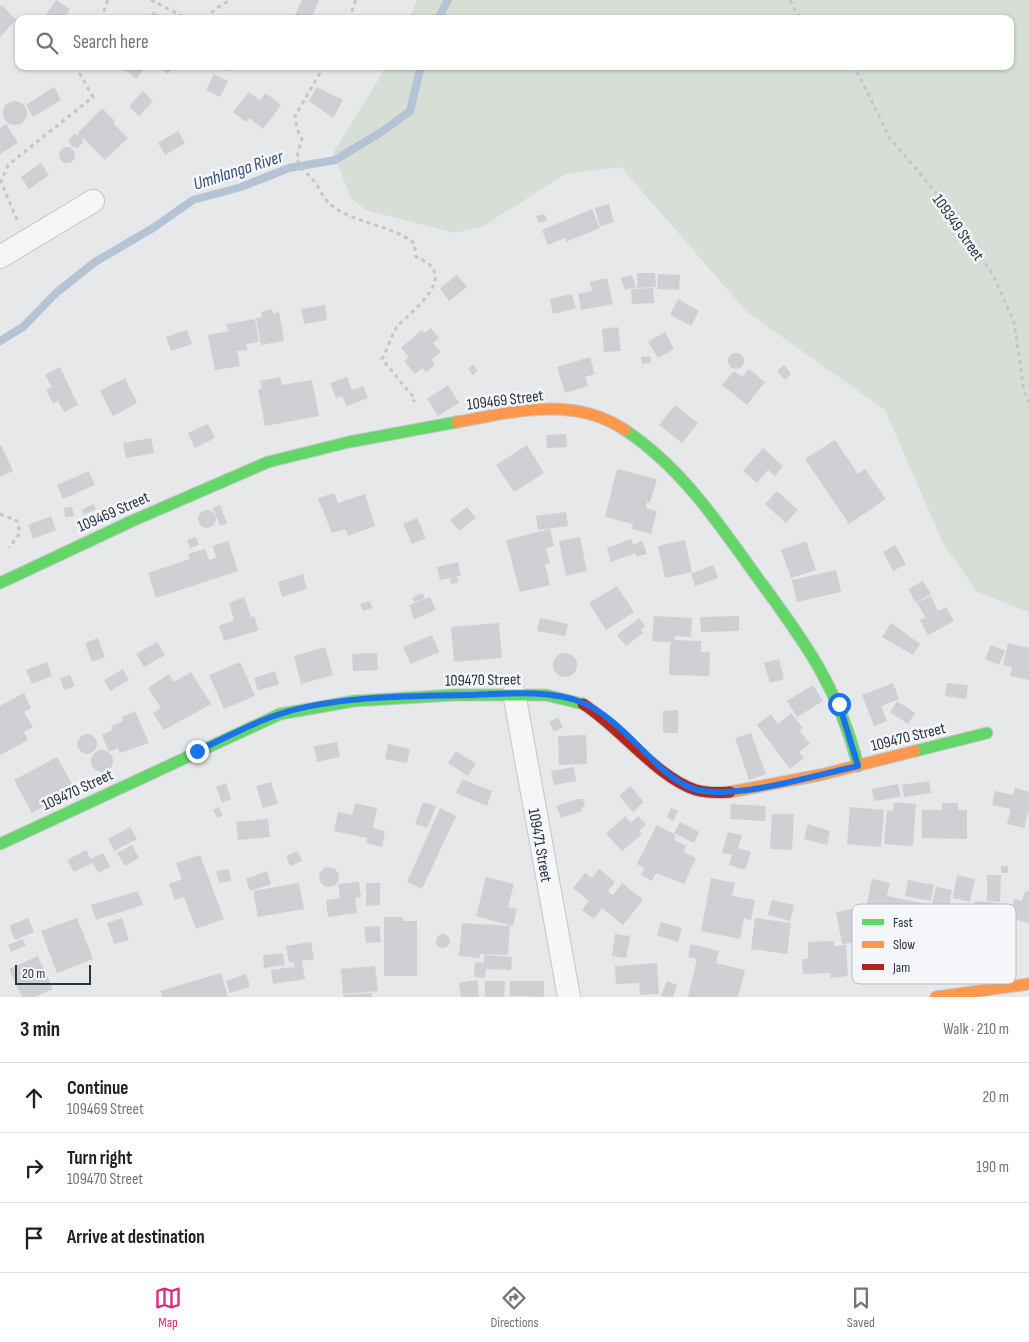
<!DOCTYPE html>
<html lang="en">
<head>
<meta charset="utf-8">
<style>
  body { margin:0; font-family:"Sofia Sans Condensed",sans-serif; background:#f2f2f2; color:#202124 }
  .scale { position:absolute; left:15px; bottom:12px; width:76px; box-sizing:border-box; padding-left:5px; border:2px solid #2b3445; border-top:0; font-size:14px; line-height:18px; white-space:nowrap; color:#2b3445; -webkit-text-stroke:4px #f4f6f9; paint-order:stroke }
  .stop { position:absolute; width:15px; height:15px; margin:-11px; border:4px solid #1a73e8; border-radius:50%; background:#fff }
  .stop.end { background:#1a73e8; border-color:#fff; box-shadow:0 1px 5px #0008 }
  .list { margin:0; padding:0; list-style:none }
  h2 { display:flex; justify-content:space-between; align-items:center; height:65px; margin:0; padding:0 20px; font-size:21px }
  h2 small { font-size:16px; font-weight:400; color:#757577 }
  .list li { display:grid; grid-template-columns:32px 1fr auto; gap:15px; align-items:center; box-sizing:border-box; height:70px; padding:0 20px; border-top:1px solid #e0e0e0 }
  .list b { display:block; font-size:19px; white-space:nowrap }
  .list p { margin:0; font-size:16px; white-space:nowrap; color:#757577 }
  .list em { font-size:16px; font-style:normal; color:#757577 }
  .icon { flex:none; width:28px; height:28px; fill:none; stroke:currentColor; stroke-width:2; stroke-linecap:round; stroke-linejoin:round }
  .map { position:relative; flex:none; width:1029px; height:997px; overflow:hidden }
  .search { position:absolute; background:#fff; box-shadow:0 1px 4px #0004; left:15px; right:15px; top:15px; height:55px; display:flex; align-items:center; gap:12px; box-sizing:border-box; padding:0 18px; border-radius:10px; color:#757577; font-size:19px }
  .sheet { height:275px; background:#fff }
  nav { display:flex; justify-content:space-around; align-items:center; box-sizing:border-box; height:70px; border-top:1px solid #e0e0e0; background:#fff; font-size:14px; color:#757577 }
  nav a { display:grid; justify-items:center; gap:2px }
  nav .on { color:#db2777 }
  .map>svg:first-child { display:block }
</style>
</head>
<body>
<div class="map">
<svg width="1029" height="997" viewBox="0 0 1029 997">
  <rect width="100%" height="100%" fill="#e6e8ea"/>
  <path fill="#d6ded6" d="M417,0H1029V612L977,592L943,543L885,410L746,311L621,167L565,174L482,227L454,233L366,210L351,198L333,153L387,66H1010V19H409Z"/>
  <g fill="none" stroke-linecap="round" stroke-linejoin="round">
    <path stroke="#b4c4d5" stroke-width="8" d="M438,19L448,0
      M0,341L23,327L56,293L95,262L153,228L193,200L241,187L289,168L335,160L383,131L410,111L421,66"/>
  </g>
  <path fill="#ced0d3" d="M56,0L70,9L64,19H43Z
    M302,0H319L313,14L324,19H293Z
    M2,5L16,20L0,37V7Z
    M153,11L164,19H148Z
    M119,66H145L137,79Z
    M158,66H174L168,74Z
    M224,66H239L231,71Z
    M214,74L228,81L220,97L206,90Z
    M54,87L61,100L33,117L26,105Z
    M317,87L343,100L333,118L309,101Z
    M143,91L153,101L139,116L129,106Z
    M249,92L260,100L266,93L281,105L263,129L249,118L246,122L233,112Z
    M3 113a12 12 0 1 1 24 0a12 12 0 1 1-24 0Z
    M102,108L115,121L113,123L128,138L105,160L82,137L83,142L78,148L72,147L68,141L74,134L79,135L78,133Z
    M6,124L18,143L0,154V128Z
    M178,131L185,143L165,155L158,143Z
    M59 155a8 8 0 1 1 16 0a8 8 0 1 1-16 0Z
    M41,163L49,175L29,189L21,177Z
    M609,204L614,222L600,226L595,208Z
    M592,209L600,228L566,242L565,238L548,245L542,230Z
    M544,214L547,220L539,223L536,216Z
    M637,273H655L656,287L637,288Z
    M658,274L680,275L679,290L657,289Z
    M457,275L467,287L449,301L440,288Z
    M632,275L636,287L625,290L621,278Z
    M607,278L613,304L581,310L578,294L592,291L590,282Z
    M653,288L654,303L632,304L631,289Z
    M572,294L576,308L553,314L550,299Z
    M678,299L699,311L691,326L670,315Z
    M325,305L327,320L304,324L301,309Z
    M272,309L273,314L279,312L284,341L261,345L256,318L262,317L261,312Z
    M255,319L259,342L246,344L248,350L237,351L240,366L215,370L208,335L228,331L227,324Z
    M618,327L621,351L604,352L602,329Z
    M431,328L439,338L433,343L441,352L431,360L435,365L426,372L422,368L415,374L404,361L409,357L401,348L422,330L424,333Z
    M187,330L192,344L171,351L166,337Z
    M665,332L674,349L658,358L648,342Z
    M728 361a8 8 0 1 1 16 0a8 8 0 1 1-16 0Z
    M650,356L651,363L642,364L641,357Z
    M590,357L595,374L585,377L588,386L565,393L557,367Z
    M473,365L478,371L473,375L468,369Z
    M784,365L791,374L785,380L777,371Z
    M60,367L78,405L64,412L58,401L53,404L46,390L52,387L45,375Z
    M749,369L765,382L747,405L722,385L734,371L742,377Z
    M280,377L282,385L312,380L319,416L265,426L258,389H262L260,381Z
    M347,377L352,390L363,386L368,398L347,406L342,396L336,398L330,383Z
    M125,378L137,403L113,416L100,391Z
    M448,385L459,403L438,416L427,399Z
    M675,405L698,423L682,443L659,425Z
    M208,424L215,438L195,448L188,433Z
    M566,434L567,447L547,448L546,435Z
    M151,438L154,453L126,458L123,443Z
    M835,440L858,474L865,469L886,499L849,524L805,459Z
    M1,445L13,471L0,477V446Z
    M527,445L544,473L514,492L496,465Z
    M763,448L783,466L775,476L768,470L757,483L743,471Z
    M617,469L657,479L650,503L647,502L646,508L657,511L651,534L632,529L633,524L605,517Z
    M89,471L95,485L63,499L57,485Z
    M777,491L798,510L786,523L765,504Z
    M334,493L338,503L365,494L375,526L348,536L345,529L332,533L318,498Z
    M93,504L96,509L84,515L82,510Z
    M220,505L227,523L220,526L213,508Z
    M72,507L74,516L65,517L64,508Z
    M467,507L476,518L459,531L450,520Z
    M198 519a9 9 0 1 1 18 0a9 9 0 1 1-18 0Z
    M566,512L568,526L538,530L536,516Z
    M51,516L56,530L33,539L28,525Z
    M417,518L426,538L412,544L403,524Z
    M550,529L554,546L546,548L550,563L545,565L550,585L520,592L506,540Z
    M196,537L199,545L190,548L187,540Z
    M580,537L587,571L566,576L559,541Z
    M631,539L633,545L642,541L647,554L636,557L635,553L611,562L607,548Z
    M685,540L692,572L665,578L658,546Z
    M228,541L238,571L156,598L148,573L190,559L188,554L205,549L209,560L216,558L213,546Z
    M806,541L816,570L791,578L781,550Z
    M895,545L906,564L893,571L883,552Z
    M458,562L461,576H457L458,582L451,584L450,578L440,580L437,567Z
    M713,565L718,578L695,586L691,574Z
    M836,570L841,592L797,602L792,580Z
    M303,574L307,589L282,597L278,582Z
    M923,581L931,594L916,603L908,589Z
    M617,586L634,612L606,630L589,603Z
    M422,593L425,598L414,602L412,598Z
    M931,596L938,611L946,607L954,621L928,635L920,620L926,618L917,603Z
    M244,597L251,617L254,616L259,630L224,641L219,626L234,620L229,603Z
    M430,597L436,610L414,619L409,605Z
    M370,601L372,608L363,611L360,604Z
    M654,616L692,618L691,637L675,636V640L701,641V652H710L709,676L669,675L670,644L675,643L652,641Z
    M739,616V631L701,632L700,617Z
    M540,618L568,624L565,636L537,631Z
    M639,618L645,626L641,630L643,633L626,646L617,635Z
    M499,623L502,658L454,662L451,627Z
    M891,623L920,644L913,655L882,637Z
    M432,635L439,652L411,664L403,647Z
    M98,638L105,657L92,662L85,643Z
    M157,642L165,655L144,667L136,654Z
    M1008,643L1029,648V680L1010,676L1012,667L1003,665Z
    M991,645L1005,651L999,665L985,659Z
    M325,647L333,675L301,684L294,656Z
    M377,653L378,670L353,671L352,654Z
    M553 665a12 12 0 1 1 24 0a12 12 0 1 1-24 0Z
    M779,659L784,679L770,683L764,663Z
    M47,662L52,676L32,684L26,670Z
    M240,662L255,696L224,709L209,675Z
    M123,669L129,680L110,691L104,680Z
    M275,671L279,684L258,691L254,678Z
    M191,672L211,704L164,730L153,713L161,708L148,688L169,674L174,682Z
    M70,675L75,686L64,690L60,678Z
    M893,683L899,699L881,706L887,721L874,726L862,695Z
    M947,683L968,685L966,699L945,696Z
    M813,685L823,701L797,717L787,701Z
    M24,693L31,708L24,712L33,727L24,732L28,740L0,755V706Z
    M897,701L915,713L908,724L890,712Z
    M678,710V733H663V711Z
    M135,711L149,743L120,753L118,748L109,752L102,735L112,730L111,726L123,721L122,717Z
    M791,713L803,728L799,730L810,744L799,752L804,758L790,769L757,725L771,714L778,724Z
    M558,717L563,727L554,732L549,722Z
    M751,733L766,774L749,780L735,738Z
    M77 744a10 10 0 1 1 20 0a10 10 0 1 1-20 0Z
    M586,735L587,764L559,765L558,736Z
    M337,742L340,757L317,762L314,746Z
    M388,744L410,749L407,763L385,759Z
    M91 761a11 11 0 1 1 22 0a11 11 0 1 1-22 0Z
    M456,751L476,764L468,776L448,763Z
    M57,757L75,789L32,813L14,780Z
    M574,767L576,781L554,785L551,771Z
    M462,779L492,791L487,806L456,793Z
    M929,781L931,793L904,797L902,785Z
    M271,782L278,804L263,808L256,786Z
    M226,783L231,799L222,803L216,787Z
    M898,784L901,797L874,801L872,789Z
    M630,786L644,802L633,812L619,796Z
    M1015,788L1029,792V809L1024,828L1007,824L1011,809L992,805L995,791L1013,795Z
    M577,799H583L585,806L581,808L582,811L561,818L556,806Z
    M423,802L436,806L427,828L415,824Z
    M894,802L916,804L913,846L884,844L887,810L893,811Z
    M355,803L377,808L373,828L385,831L382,847L366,843L367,838L334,831L338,812L352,815Z
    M942,803H958V810H967V839L922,838V810H942Z
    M731,804L766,806L765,821L730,819Z
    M218,807L223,815L218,818L213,810Z
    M850,807L884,810L881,847L847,844Z
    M440,808L456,816L422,889L407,882Z
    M671,808L678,811L673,821L667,817Z
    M772,814H794L792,850L770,849Z
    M625,816L631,823L638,816L646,824L639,831L642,834L622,851L606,834Z
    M268,819L270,837L238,840L236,822Z
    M680,822L699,832L694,843L674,833Z
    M808,824L830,831L827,845L804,839Z
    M657,825L676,835L674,840L686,846L684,852L696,858L684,884L656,873L652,881L641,875L645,868L637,864Z
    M130,827L137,839L114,851L108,839Z
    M728,832L742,835L738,848L751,852L745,870L729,865L732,855L722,853Z
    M132,845L139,858L125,866L117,853Z
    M86,850L93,863L74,872L67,860Z
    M298,851L302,861L290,866L286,856Z
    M103,853L110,867L98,873L91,859Z
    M200,855L224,919L196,929L184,897L175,900L169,884L182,879L176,863Z
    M1001,866H1008V873H1001Z
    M319 877a10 10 0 1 1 20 0a10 10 0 1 1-20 0Z
    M229,869L231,881L219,883L216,871Z
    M599,869L615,882L608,891L613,895L622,883L643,900L623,925L602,908L594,919L582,910L589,901L573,888L585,873L592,878Z
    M267,871L271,884L250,891L246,879Z
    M957,875L975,879L970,902L953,898Z
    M987,875H1001L1000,902L987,901Z
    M486,877L514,884L508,907L517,909L513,926L476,916Z
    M711,878L735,883L732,896L755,900L751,920L744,918L740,939L701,931Z
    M872,879L890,883L887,896L950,909L945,934L934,931L929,950L908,946L910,938L896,935L895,943L874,939L878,920L864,917Z
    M908,880L934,885L931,901L905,896Z
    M359,882L361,897L355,898L357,913L328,917L326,900L340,898L338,884Z
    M299,883L304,909L258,917L253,891Z
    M366,883H380V905L366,906Z
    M936,887L952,890L949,907L932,904Z
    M138,891L143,905L96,920L91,905Z
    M1025,891L1029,892V923L1009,918L1014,899L1022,901Z
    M772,900L794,905L790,921L768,915Z
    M974,901L997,903L996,914L1003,915L999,950L969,947Z
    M852,909L857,942L842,944L836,912Z
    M384,917H403V921H417V976H384Z
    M28,918L34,932L15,940L9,926Z
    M77,918L93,959L57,973L41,931Z
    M122,918L129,940L114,944L107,923Z
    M755,918L791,923L787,954L751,949Z
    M661,922L682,928L678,942L657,935Z
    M462,923L510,926L508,955L480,954V958L459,956Z
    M379,926L381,942L366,943L364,927Z
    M436 941a7 7 0 1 1 14 0a7 7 0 1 1-14 0Z
    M615,934L630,936L626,958L612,956Z
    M22,939L26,945L11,952L8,945Z
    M834,941V946L846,945L848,976L831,978L830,973L803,974L802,959H808V942Z
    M311,942L314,959L302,961L305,979L273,984L271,970L293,967L295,970L294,962L289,963L286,946Z
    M691,944L719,951L716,963L745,970L738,997H688L697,959L688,957Z
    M283,953L285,965L264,968L263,955Z
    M484,955L512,957L511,970L486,969L485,978L474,977L475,962L484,963Z
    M38,956L53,989L35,997H22L9,969Z
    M657,963L659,994L640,995L639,983L616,984L615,966Z
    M375,966L378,991L343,994L341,969Z
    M221,973L228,997H162L160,991Z
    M246,974L250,987L230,993L226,981Z
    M477,980L479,997H461L459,983Z
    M485,981H505L504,997H485Z
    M510,981H544V997L510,996Z
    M667,981L677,985L673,997L661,996Z
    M372,993V997H343V995Z"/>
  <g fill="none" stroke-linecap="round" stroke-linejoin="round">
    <g stroke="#c4c6c8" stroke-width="24">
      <path id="street" d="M0,257L93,201
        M514,693L569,997"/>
    </g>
    <g stroke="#c4c6c8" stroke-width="13">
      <path id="fast" d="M625,430C679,466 715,518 752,570C800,636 838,684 858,766
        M0,583L132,521L268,462L349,442L457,422
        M915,751L987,733
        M0,844L280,714L354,701L454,695H546L583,704"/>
    </g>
    <g stroke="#c4c6c8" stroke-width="13">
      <path id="slow" d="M457,422C514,412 573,395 625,430
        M730,792L820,775L915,751
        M936,997L1029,984"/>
    </g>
    <g stroke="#c4c6c8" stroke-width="13">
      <path id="jam" d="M583,704C620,727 656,777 696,790C707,793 719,793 730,792"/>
    </g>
    <path stroke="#c5c6ca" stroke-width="3" stroke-dasharray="4 4" stroke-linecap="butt" d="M151,0L188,19
      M790,0L797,14L804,19
      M101,19L108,0
      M206,19L215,9L230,0
      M349,19L356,0
      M324,66L295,116L297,129L302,139C293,165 297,162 314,181C319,187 322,195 327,201C347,223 389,223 414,243L416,257C462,275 414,308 397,327C392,333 387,351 382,359L415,399L413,402
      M851,66L860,77L889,137L947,206L993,275L1014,322L1024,391L1029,404
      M17,220L1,182L8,165L93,97L80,74L83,66
      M0,514L17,521L20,533L9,548"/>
    <use href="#street" stroke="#f5f6f7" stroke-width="22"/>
    <use href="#fast" stroke="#63d668" stroke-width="11"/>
    <use href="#slow" stroke="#ff974d" stroke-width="11"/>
    <use href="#jam" stroke="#b3261e" stroke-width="11"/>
  </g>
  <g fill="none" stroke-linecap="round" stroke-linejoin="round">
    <path stroke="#1a73e8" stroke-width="6" d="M197,751C224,739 251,723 280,714C334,696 410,696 468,695C503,694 547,689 581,702C611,714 636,745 660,767C670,776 684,787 698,790C739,799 816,775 858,766L839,704"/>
  </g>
  <g text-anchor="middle" stroke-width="5" stroke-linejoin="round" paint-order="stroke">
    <g font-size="16" fill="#2b3445" stroke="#f4f6f9">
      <text transform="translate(959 227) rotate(55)" y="6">109349 Street</text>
      <text transform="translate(505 399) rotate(-7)" y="6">109469 Street</text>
      <text transform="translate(113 511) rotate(-24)" y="6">109469 Street</text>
      <text transform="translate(483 679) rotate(-1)" y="6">109470 Street</text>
      <text transform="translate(908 736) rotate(-14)" y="6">109470 Street</text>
      <text transform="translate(77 789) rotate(-25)" y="6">109470 Street</text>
      <text transform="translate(541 845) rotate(80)" y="6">109471 Street</text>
    </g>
    <g font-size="18" font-style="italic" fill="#34527a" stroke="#f4f6f9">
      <text transform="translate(238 170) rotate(-18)" y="6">Umhlanga River</text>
    </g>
  </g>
  <rect x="852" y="904" width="164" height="80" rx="8" fill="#f4f6f9" stroke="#b8bcc3" stroke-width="1"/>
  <rect x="862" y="919" width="22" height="6" fill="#63d668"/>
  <rect x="862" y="941" width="22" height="7" fill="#ff974d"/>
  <rect x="862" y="964" width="22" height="6" fill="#b3261e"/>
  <g font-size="14" fill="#2b3445">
    <text x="893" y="927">Fast</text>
    <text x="893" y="949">Slow</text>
    <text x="893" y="972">Jam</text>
  </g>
</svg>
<div class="scale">20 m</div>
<div class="stop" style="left:839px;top:704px"></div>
<div class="stop end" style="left:197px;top:751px"></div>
<div class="search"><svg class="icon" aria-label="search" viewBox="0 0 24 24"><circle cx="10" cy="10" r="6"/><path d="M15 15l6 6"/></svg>Search here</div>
</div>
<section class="sheet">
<h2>3 min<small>Walk · 210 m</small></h2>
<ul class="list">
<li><svg class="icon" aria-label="ahead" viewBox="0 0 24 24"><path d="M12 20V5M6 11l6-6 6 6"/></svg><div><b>Continue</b><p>109469 Street</p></div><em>20 m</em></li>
<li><svg class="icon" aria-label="right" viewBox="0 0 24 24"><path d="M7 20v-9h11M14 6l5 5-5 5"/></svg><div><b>Turn right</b><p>109470 Street</p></div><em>190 m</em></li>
<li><svg class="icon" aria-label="arrive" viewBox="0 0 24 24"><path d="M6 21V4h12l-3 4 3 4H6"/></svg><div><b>Arrive at destination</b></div></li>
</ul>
</section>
<nav>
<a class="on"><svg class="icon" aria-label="map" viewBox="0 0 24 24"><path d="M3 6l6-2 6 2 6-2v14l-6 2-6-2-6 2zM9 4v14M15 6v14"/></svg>Map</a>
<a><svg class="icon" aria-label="directions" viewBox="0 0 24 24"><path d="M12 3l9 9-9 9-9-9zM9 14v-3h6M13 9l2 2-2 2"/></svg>Directions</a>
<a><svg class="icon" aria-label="saved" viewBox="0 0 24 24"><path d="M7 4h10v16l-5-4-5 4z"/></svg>Saved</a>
</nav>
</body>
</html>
